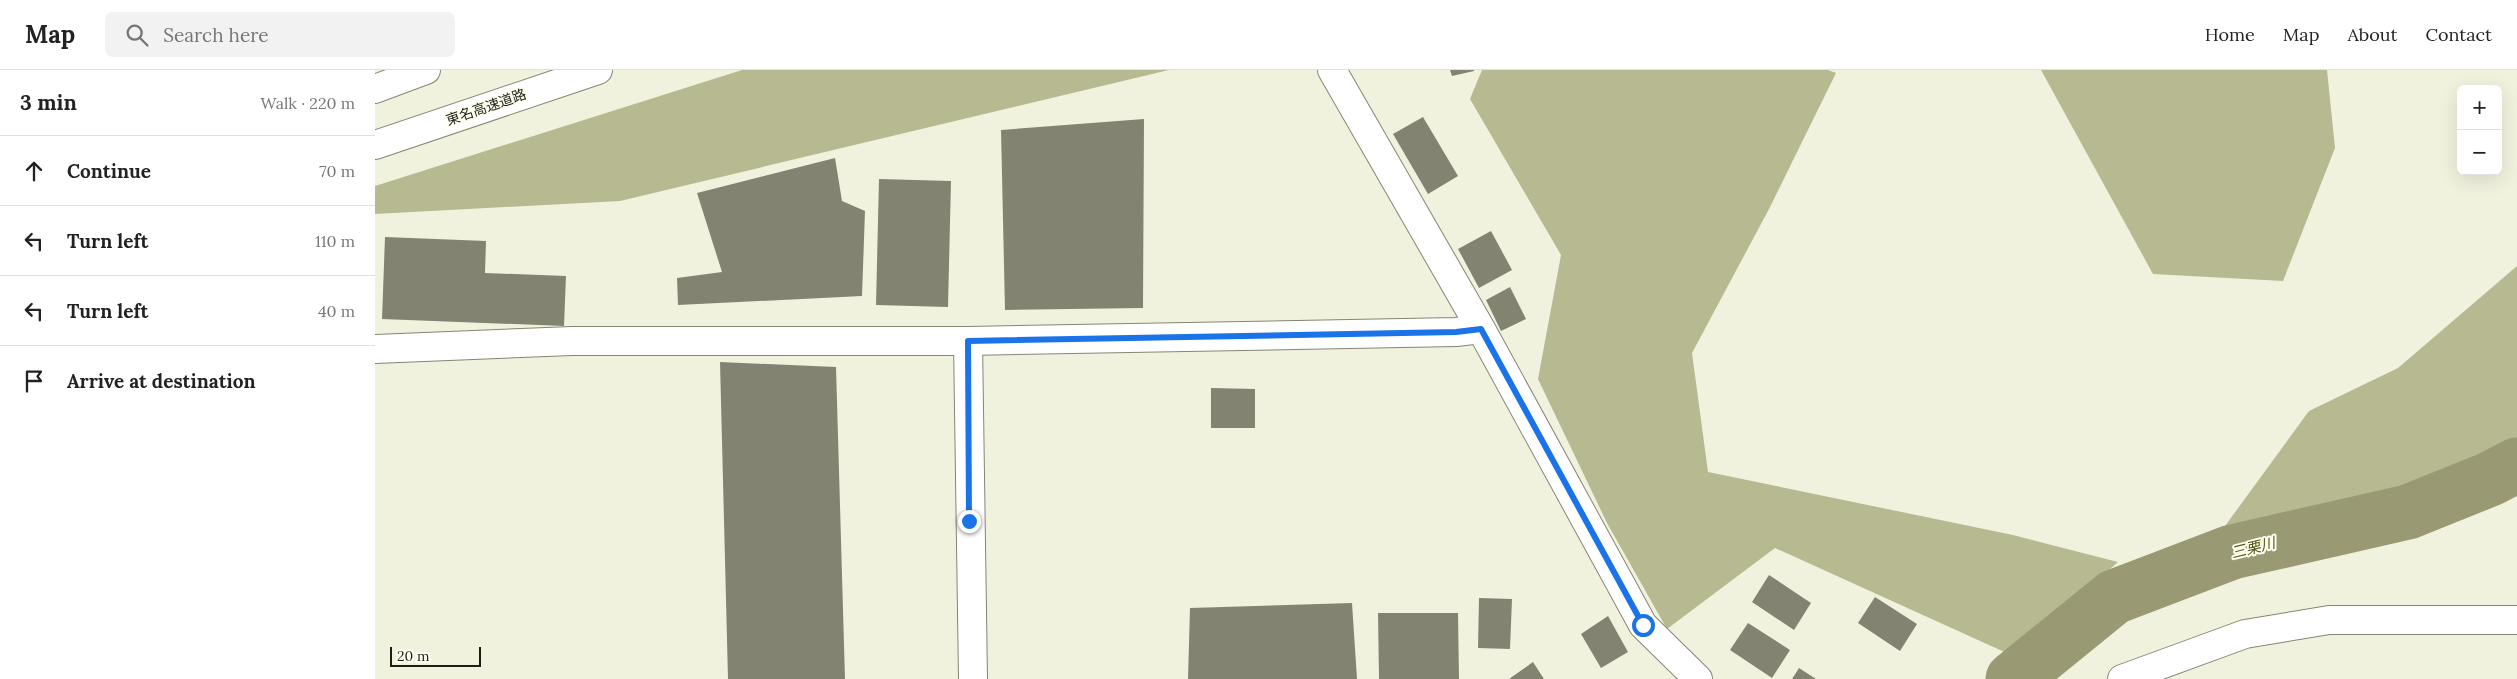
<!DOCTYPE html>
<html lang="en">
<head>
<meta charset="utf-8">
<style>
  body { margin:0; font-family:Lora,"Noto Sans JP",serif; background:#f2f2f2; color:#222 }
  .controls { position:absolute; right:15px; top:15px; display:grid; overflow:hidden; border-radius:8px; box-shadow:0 5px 20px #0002 }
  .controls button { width:45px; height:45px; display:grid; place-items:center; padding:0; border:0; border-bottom:1px solid #e0e0e0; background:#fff; color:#222; font:25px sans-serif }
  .scale { position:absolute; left:15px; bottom:12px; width:91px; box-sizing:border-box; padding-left:5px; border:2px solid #1e1e17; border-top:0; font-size:14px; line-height:18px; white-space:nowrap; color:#1e1e17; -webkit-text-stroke:4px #feffef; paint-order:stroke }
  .stop { position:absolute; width:15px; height:15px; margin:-11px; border:4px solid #1a73e8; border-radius:50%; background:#fff }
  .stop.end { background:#1a73e8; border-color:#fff; box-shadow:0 1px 5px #0008 }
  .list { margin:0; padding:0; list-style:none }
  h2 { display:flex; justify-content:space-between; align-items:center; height:65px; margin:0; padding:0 20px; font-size:21px }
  h2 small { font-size:16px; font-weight:400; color:#767676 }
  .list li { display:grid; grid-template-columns:32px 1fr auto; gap:15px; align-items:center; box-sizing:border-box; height:70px; padding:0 20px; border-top:1px solid #e0e0e0 }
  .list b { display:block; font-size:19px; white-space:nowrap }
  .list em { font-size:16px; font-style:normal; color:#767676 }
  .icon { flex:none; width:28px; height:28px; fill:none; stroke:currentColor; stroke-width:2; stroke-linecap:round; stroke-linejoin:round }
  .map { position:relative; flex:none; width:2142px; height:609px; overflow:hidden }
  header { display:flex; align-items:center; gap:30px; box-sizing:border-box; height:70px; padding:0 25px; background:#fff; border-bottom:1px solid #e0e0e0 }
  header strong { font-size:24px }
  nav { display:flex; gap:28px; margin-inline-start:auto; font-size:18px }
  .search { width:350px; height:45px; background:#f2f2f2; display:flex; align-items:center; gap:12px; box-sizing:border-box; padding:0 18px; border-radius:8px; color:#767676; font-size:19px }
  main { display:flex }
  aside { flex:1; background:#fff }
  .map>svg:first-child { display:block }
</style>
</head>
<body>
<header>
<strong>Map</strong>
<div class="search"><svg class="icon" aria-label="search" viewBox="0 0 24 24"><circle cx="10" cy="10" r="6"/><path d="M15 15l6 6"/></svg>Search here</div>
<nav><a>Home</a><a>Map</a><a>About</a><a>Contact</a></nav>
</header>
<main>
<aside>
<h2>3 min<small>Walk · 220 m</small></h2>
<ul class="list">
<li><svg class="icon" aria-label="ahead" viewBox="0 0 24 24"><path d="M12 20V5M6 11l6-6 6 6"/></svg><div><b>Continue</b></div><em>70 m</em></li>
<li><svg class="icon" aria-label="left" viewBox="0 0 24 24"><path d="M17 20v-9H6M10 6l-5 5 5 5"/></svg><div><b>Turn left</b></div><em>110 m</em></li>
<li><svg class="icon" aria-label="left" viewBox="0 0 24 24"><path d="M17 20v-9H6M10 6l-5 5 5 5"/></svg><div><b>Turn left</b></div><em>40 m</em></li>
<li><svg class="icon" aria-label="arrive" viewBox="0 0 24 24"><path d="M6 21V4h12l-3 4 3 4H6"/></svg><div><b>Arrive at destination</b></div></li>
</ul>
</aside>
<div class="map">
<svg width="2142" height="609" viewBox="0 0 2142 609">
  <rect width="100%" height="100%" fill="#f1f2de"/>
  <path fill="#b7b991" d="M367,0H794L245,131L0,144V116Z
    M1107,0H1453L1461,3L1394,139L1317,283L1333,402L1638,465L1743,492L1636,585L1400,478L1292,559L1232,453L1163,309L1186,185L1095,29Z
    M1666,0H1952L1960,78L1908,211L1778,204Z
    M2142,196V404L2136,408L1831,482L1934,341L2023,298Z"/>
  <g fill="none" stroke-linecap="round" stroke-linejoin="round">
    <path stroke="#999a73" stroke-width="55" d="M1638,609L1739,527L1857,482L2033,442L2115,409L2142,395"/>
  </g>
  <path fill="#828371" d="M1075,0H1099V1L1077,6Z
    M1048,47L1083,106L1053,124L1018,64Z
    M769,49L768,238L630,240L626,60Z
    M460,88L467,131L490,141L487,226L303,235L302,208L347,202L322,123Z
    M504,109L576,111L573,237L501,235Z
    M1116,161L1137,200L1104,218L1083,179Z
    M10,167L111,171L110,203L191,206L189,256L7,249Z
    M1135,217L1151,249L1126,261L1111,230Z
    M345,292L461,297L470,609H353Z
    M836,318L880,319V358H836Z
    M1394,505L1436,533L1419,560L1377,532Z
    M1500,527L1542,554L1525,581L1483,553Z
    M1104,528L1137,529L1135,579L1103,578Z
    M977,533L982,609H813L815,538Z
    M1003,543H1083L1084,609H1004Z
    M1233,546L1253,582L1226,598L1206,564Z
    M1373,553L1415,580L1397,608L1355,580Z
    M1158,592L1169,609H1134Z
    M1424,598L1441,609H1417Z"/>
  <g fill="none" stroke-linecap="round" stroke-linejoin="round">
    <g stroke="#858574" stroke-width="30">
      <path id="minor" d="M957,0L1106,259L1268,555L1323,609
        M593,271L598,609
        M0,279L197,271H593L1081,262L1106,259
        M1747,609L1870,564L1954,550H2142"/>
    </g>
    <g stroke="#858574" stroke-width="30">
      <path id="highway" d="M0,19L51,0
        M0,75L223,0"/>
    </g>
    <use href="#minor" stroke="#fff" stroke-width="28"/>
    <use href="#highway" stroke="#fff" stroke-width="28"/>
  </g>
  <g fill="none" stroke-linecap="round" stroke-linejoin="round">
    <path stroke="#1a73e8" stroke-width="6" d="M594,451L593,271L1081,262L1106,259L1268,555"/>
  </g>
  <g text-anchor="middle" stroke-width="4" stroke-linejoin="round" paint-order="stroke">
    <g font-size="14" fill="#1e1e17" stroke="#feffef">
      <text transform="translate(111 37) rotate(-19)" y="5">東名高速道路</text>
    </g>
    <g font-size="15" font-style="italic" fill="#545413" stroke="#feffef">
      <text transform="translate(1878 478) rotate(-14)" y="5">三栗川</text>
    </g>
  </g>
</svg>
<div class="controls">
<button>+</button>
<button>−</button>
</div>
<div class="scale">20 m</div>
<div class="stop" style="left:1268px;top:555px"></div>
<div class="stop end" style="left:594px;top:451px"></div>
</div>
</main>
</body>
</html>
